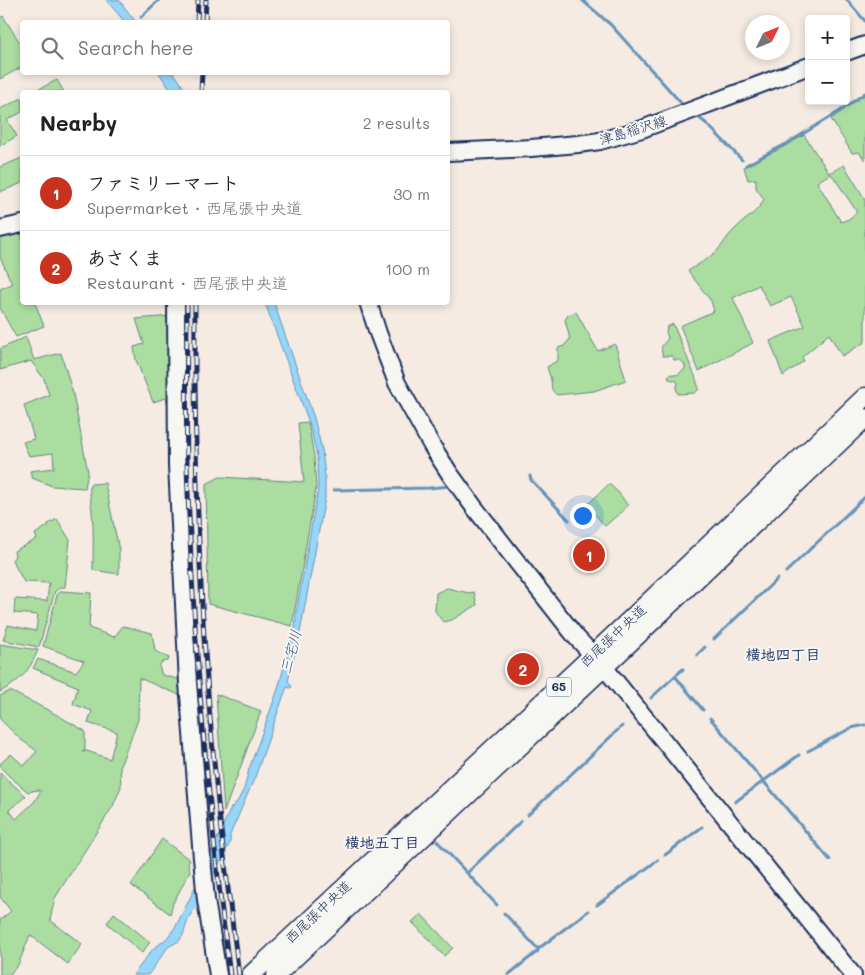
<!DOCTYPE html>
<html lang="en">
<head>
<meta charset="utf-8">
<style>
  body { margin:0; font-family:Mali,"Klee One",sans-serif; background:#f2f2f2; color:#202124 }
  .controls { position:absolute; right:15px; top:15px; display:grid; overflow:hidden; border-radius:5px; box-shadow:0 2px 8px #0003 }
  .controls button { width:45px; height:45px; display:grid; place-items:center; padding:0; border:0; border-bottom:1px solid #e0e0e0; background:#fff; color:#202124; font:25px sans-serif }
  .compass { position:absolute; left:745px; top:15px; width:45px; height:45px; border-radius:50%; background:#fff; box-shadow:0 2px 8px #0003; rotate:47deg }
  .you { position:absolute; left:582px; top:515px; width:18px; height:18px; margin:-12px; border:4px solid #fff; border-radius:50%; background:#1a73e8; box-shadow:0 0 0 8px #1a73e833 }
  .badge { display:grid; place-items:center; width:32px; height:32px; border-radius:50%; background:#c8321e; color:#fff; font-size:16px; font-weight:700 }
  .pin { position:absolute; translate:-50% -50%; border:2px solid #fff; box-shadow:0 1px 5px #0006 }
  .list { margin:0; padding:0; list-style:none }
  h2 { display:flex; justify-content:space-between; align-items:center; height:65px; margin:0; padding:0 20px; font-size:21px }
  h2 small { font-size:16px; font-weight:400; color:#757577 }
  .list li { display:grid; grid-template-columns:32px 1fr auto; gap:15px; align-items:center; box-sizing:border-box; height:75px; padding:0 20px; border-top:1px solid #e0e0e0 }
  .list b { display:block; font-size:19px; white-space:nowrap }
  .list p { margin:0; font-size:16px; white-space:nowrap; color:#757577 }
  .list em { font-size:16px; font-style:normal; color:#757577 }
  .icon { flex:none; width:28px; height:28px; fill:none; stroke:currentColor; stroke-width:2; stroke-linecap:round; stroke-linejoin:round }
  .map { position:relative; flex:none; width:865px; height:975px; overflow:hidden }
  .search { position:absolute; background:#fff; box-shadow:0 2px 8px #0003; left:20px; top:20px; width:430px; height:55px; display:flex; align-items:center; gap:12px; box-sizing:border-box; padding:0 18px; border-radius:5px; color:#757577; font-size:19px }
  .panel { position:absolute; background:#fff; box-shadow:0 2px 8px #0003; left:20px; top:90px; width:430px; height:215px; border-radius:5px }
  .map>svg:first-child { display:block }
</style>
</head>
<body>
<div class="map">
<svg width="865" height="975" viewBox="0 0 865 975">
  <rect width="100%" height="100%" fill="#f5ebe2"/>
  <filter id="ink" filterUnits="userSpaceOnUse"><feTurbulence type="fractalNoise" baseFrequency=".02" numOctaves="2"/><feDisplacementMap in="SourceGraphic" scale="10" xChannelSelector="R" yChannelSelector="G"/><feConvolveMatrix kernelMatrix="1 2 1 2 8 2 1 2 1" color-interpolation-filters="sRGB"/></filter>
  <g filter="url(#ink)">
    <path fill="#aadd9f" stroke="#62867e" fill-rule="evenodd" d="M3,16L22,46V67L0,79V18Z
      M57,80L64,92H33Z
      M864,95L865,97V160L859,152L852,153L831,119Z
      M22,98V112L7,120L17,136L0,146V109Z
      M804,135L829,173L844,165L865,199V342L842,356L829,334L802,357L804,361L783,376L770,341L805,326L791,297L770,306L759,285L733,298L753,343L699,371L680,326L714,311L711,301L688,271C697,265 708,259 717,251C723,245 727,236 734,230C744,219 758,213 764,199L756,188V179L748,180L744,167L789,144ZM830,174L833,176L857,212L849,219L841,222L817,182Z
      M22,158V183L0,192V167Z
      M22,231V302L35,303L44,326L16,337L0,308V289L12,284L0,257V236Z
      M576,312L598,351L615,344L626,380L594,391L557,395C550,390 552,387 551,380C550,376 548,371 547,367L558,360V348L564,346L570,339L565,320L568,315Z
      M171,316L172,420L166,398L153,402L136,360L134,347L144,344L136,319Z
      M673,324L695,376L699,389L695,393L678,394L676,388L678,384L677,381L669,379L668,376L671,374L677,375L685,369C686,362 680,359 674,360L672,356H663C659,345 663,346 668,338L666,332L667,327Z
      M26,337L34,360L61,353L73,394L88,472L85,488L52,486L32,478L30,471L54,468L53,453L29,456L23,442L34,439L24,405L49,395L44,379L31,361L0,370V349Z
      M308,422L314,456L316,488L292,626L208,604L206,484L220,477L304,482L298,423Z
      M105,483L119,550V574L93,570C93,551 94,531 92,511C91,501 89,493 90,484Z
      M609,484L619,493L628,506L605,526L587,505Z
      M57,519L70,540L65,587H61L55,591L39,647L3,640L8,625L36,631L38,615L14,613L15,599L47,601L49,583L24,582L12,560L15,556L14,551L37,539L35,534L48,526V524Z
      M447,588L469,593L474,592L477,605L452,620L443,622L435,611L436,593Z
      M61,591L91,593L89,628L114,637L123,626L152,633L155,651L169,658L168,661L162,662L159,666L162,675L181,680L184,697L139,678L138,720L120,766L121,787L113,806L55,898L50,920L82,944L68,964L30,935L18,965L9,975H0V920L11,911L0,897V773L26,796L9,810L16,819L34,802L41,791L37,790L28,792L9,776L0,767V764L11,754L24,766L37,751L20,739L0,719V696L10,691L50,711L85,731V750L82,752L87,751L110,759L117,732L88,723L92,711L73,704L78,687L33,668L38,659L76,672L84,661L43,646L57,595Z
      M0,644L38,650C29,672 20,681 0,692Z
      M216,694L261,711L224,812Z
      M162,839L190,860L188,862L190,871L173,903L170,914L131,885Z
      M114,913L150,942L142,953L107,923Z
      M421,914L453,948L444,956L412,922Z"/>
    <path fill="#97d6f8" stroke="#6593ba" d="M106,0H119L136,22H125Z
      M159,73H173L177,77L186,92H172Z
      M265,303H274L314,418L322,450L325,476V498L300,632L288,681L292,687L290,688L287,687L286,689L255,777L230,835V843L200,900L189,917L183,935L179,941L168,947L148,975H133L152,950L167,938L176,926L192,894L231,808L237,802L244,789L249,769L277,692L295,628L296,614L318,489L317,456L310,425Z"/>
    <g fill="none" stroke-linecap="round" stroke-linejoin="round">
      <path stroke="#6593ba" stroke-width="3" d="M582,0L611,25L681,103
        M847,0L865,21
        M141,17L159,0
        M697,116L708,125L742,160
        M746,165L788,143L840,111L865,93
        M530,476L531,480L569,520
        M334,490L429,488L450,486
        M786,572L865,497
        M714,639L777,579
        M697,655L705,647
        M675,676L683,669
        M651,698L675,676L703,710
        M710,718L830,860
        M808,751L851,728L865,725
        M735,802L799,755
        M528,815L622,726
        M437,841L497,905
        M665,855L702,827
        M467,873L521,821
        M597,905L658,860
        M504,913L538,949L588,911
        M508,975L538,951V949"/>
      <g stroke="#1b2f5e" stroke-width="20">
        <path id="secondary" d="M846,52L865,45
          M448,152L531,148L578,144L600,141L642,129L809,66
          M0,229L22,224
          M176,302L177,465L188,683L202,858L206,900L218,975
          M368,302L378,333L397,383L432,446L450,474L474,507L576,637L604,667L853,975"/>
      </g>
      <g stroke="#1b2f5e" stroke-width="21">
        <path id="primary" d="M251,975L593,655L865,397
          M276,975L604,667L865,418"/>
      </g>
      <use href="#secondary" stroke="#f6f6f2" stroke-width="16"/>
      <use href="#primary" stroke="#f6f6f2" stroke-width="18"/>
      <g stroke="#1b2f5e" stroke-width="5">
        <path id="rail" d="M197,22L198,0
          M205,22L206,0
          M201,92L202,72
          M187,302C187,366 185,429 188,492C194,654 209,815 230,975
          M195,302C194,455 199,608 214,761C220,832 230,904 239,975"/>
      </g>
      <use href="#rail" stroke="#f6f6f2" stroke-width="3" stroke-dasharray="9" stroke-linecap="butt"/>
    </g>
  </g>
  <g text-anchor="middle" stroke-width="4" stroke-linejoin="round" paint-order="stroke">
    <rect fill="#f6f6f2" stroke="#5d6b8a" stroke-width="1" x="546.5" y="677.5" width="25" height="19" rx="4"/>
    <g font-size="12" font-weight="bold" fill="#1b2f5e">
      <text x="559" y="691">65</text>
    </g>
    <g font-size="14" fill="#1b2f5e" stroke="#f6f6f2">
      <text transform="translate(633 130) rotate(-17)" y="5">津島稲沢線</text>
      <text transform="translate(613 636) rotate(-43)" y="5">西尾張中央道</text>
      <text transform="translate(318 912) rotate(-43)" y="5">西尾張中央道</text>
    </g>
    <g font-size="15" font-style="italic" fill="#3a5984" stroke="#f6f6f2">
      <text transform="translate(291 652) rotate(-75)" y="5">三宅川</text>
    </g>
    <g font-size="15" font-weight="bold" fill="#1b2f5e" stroke="#f6f6f2">
      <text x="783" y="660">横地四丁目</text>
      <text x="382" y="848">横地五丁目</text>
    </g>
  </g>
</svg>
<div class="controls">
<button>+</button>
<button>−</button>
</div>
<svg class="compass" viewBox="-18 -18 36 36"><path d="M0-13l5 13h-10z" fill="#e53935"/><path d="M0 13l5-13h-10z" fill="#757577"/></svg>
<div class="you"></div>
<div class="pin badge" style="left:589px;top:555px">1</div>
<div class="pin badge" style="left:523px;top:669px">2</div>
<div class="search"><svg class="icon" aria-label="search" viewBox="0 0 24 24"><circle cx="10" cy="10" r="6"/><path d="M15 15l6 6"/></svg>Search here</div>
<section class="panel">
<h2>Nearby<small>2 results</small></h2>
<ul class="list">
<li><span class="badge">1</span><div><b>ファミリーマート</b><p>Supermarket · 西尾張中央道</p></div><em>30 m</em></li>
<li><span class="badge">2</span><div><b>あさくま</b><p>Restaurant · 西尾張中央道</p></div><em>100 m</em></li>
</ul>
</section>
</div>
</body>
</html>
